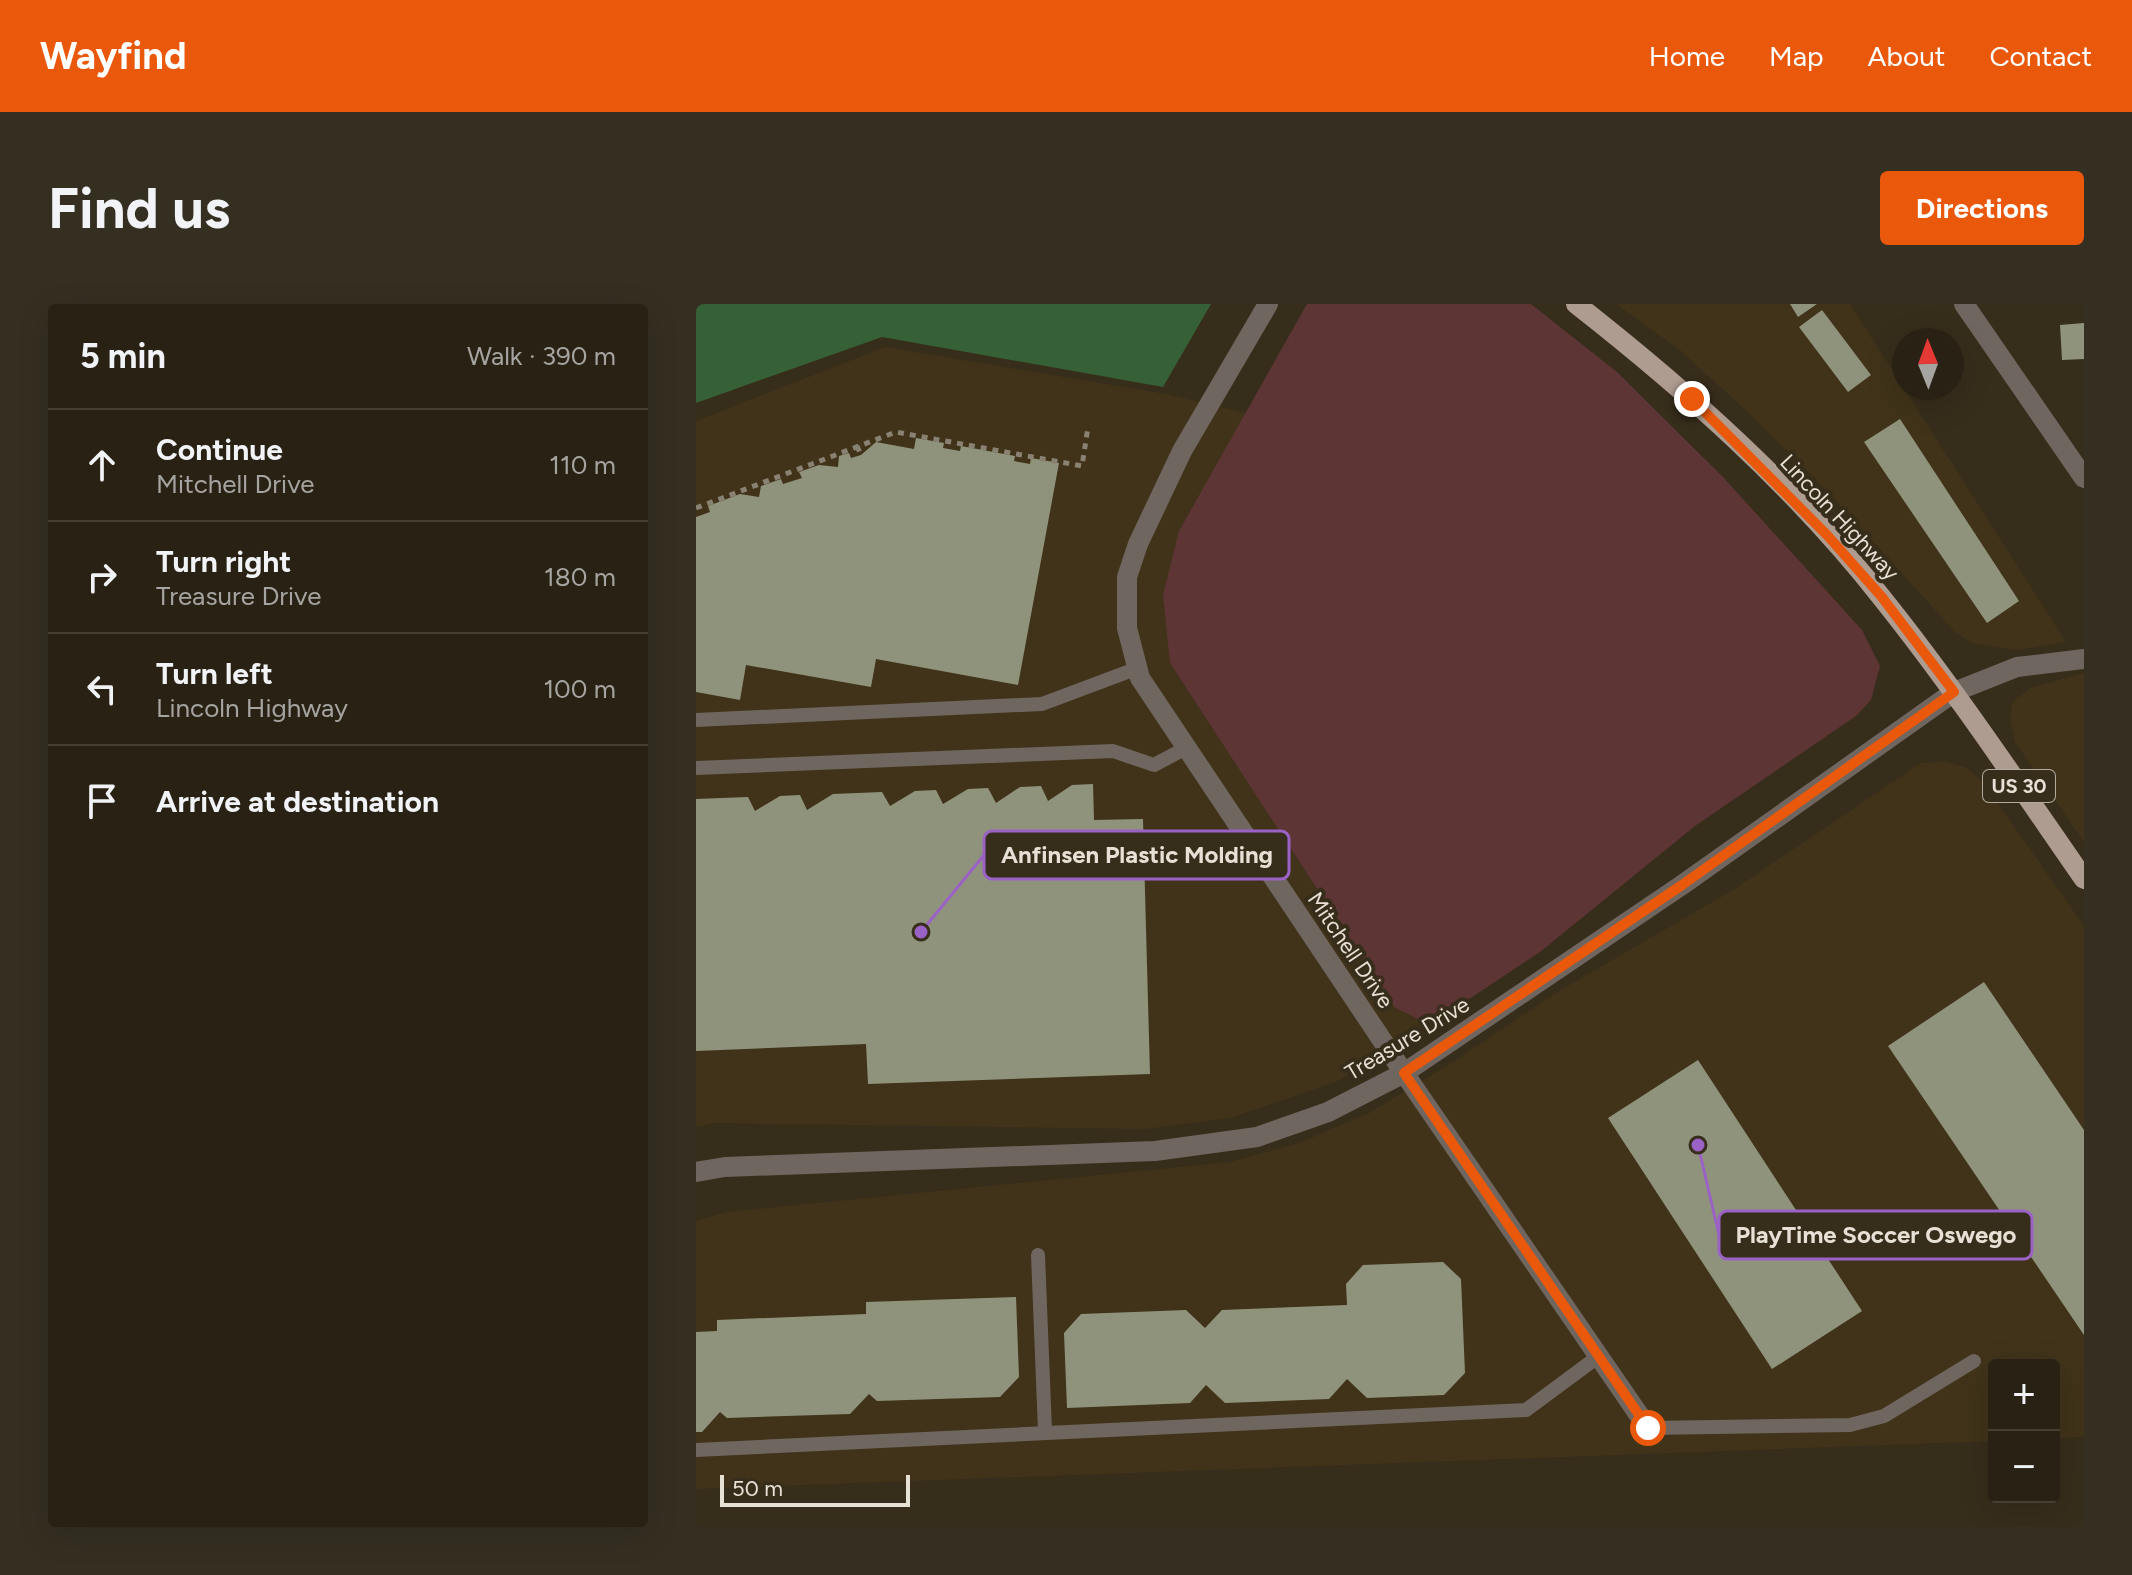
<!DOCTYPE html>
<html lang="en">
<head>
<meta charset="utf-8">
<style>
  body { margin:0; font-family:Figtree,sans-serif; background:#352f22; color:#f1f3f6 }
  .controls { position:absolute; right:24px; bottom:24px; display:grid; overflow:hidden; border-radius:8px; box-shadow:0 8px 32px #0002 }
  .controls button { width:72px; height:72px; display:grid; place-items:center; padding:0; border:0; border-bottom:2px solid #453f34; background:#292214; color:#f1f3f6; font:40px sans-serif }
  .compass { position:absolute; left:1196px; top:24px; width:72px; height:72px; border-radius:50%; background:#292214; box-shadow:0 8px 32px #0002; rotate:359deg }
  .scale { position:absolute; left:24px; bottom:20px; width:190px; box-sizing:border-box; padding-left:8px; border:4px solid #e7e1d5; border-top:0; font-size:22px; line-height:28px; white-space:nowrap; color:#e7e1d5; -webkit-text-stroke:6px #372d1b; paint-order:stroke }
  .stop { position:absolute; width:24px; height:24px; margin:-18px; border:6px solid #ea580c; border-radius:50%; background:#fff }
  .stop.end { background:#ea580c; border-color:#fff; box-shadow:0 2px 8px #0008 }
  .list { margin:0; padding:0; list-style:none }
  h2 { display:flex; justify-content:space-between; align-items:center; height:104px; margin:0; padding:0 32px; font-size:34px }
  h2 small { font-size:26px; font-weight:400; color:#a5a4a0 }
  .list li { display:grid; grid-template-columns:52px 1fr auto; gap:24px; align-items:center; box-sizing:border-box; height:112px; padding:0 32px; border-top:2px solid #453f34 }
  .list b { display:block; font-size:30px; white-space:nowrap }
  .list p { margin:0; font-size:26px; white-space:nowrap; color:#a5a4a0 }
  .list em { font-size:26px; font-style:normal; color:#a5a4a0 }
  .icon { flex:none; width:44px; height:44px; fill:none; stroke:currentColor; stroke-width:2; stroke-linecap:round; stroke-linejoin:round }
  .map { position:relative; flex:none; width:1388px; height:1223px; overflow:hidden; border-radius:8px }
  header { display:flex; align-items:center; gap:48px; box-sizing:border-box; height:112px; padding:0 40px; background:#ea580c; color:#fff }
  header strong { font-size:38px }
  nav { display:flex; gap:44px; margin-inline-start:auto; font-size:28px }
  .intro { display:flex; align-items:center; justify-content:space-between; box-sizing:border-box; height:192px; padding:0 48px }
  h1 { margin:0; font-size:56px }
  .button { padding:20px 36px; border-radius:8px; background:#ea580c; color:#fff; font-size:28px; font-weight:700 }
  main { display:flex; gap:48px; padding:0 48px }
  aside { flex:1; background:#292214; border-radius:8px; box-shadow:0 8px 32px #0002 }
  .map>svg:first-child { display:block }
</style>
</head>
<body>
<header>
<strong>Wayfind</strong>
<nav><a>Home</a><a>Map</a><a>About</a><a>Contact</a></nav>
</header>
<div class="intro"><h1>Find us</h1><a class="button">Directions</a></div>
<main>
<aside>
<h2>5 min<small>Walk · 390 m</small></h2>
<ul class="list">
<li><svg class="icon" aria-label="ahead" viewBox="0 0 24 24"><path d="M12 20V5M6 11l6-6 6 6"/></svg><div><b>Continue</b><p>Mitchell Drive</p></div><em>110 m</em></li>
<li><svg class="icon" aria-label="right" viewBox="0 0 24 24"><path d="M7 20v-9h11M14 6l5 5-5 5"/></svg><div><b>Turn right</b><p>Treasure Drive</p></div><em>180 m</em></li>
<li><svg class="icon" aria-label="left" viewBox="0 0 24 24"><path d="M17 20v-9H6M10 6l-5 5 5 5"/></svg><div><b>Turn left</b><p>Lincoln Highway</p></div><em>100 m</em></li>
<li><svg class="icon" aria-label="arrive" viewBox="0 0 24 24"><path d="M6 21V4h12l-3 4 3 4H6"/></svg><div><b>Arrive at destination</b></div></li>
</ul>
</aside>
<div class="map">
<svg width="1388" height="1223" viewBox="0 0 1388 1223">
  <rect width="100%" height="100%" fill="#372d1b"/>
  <path fill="#40331a" d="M920,0H1154L1370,338L1321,346L1275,339L1258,327L1138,194L1057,113L984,46Z
    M189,43L470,90L550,109L483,227L474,359L698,702L734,721L640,778L534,814L450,825L20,819L0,823V117Z
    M1388,369V538L1319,438L1314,416L1316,399L1334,384Z
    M1249,457L1271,464L1286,477L1388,622V1133L1358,1134V1061H1298V1137L0,1185V917L30,908L534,858L603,839L673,809L754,760L863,687L1037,586L1225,459Z"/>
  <path fill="#5e3535" d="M611,0H835L921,68L1026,172L1166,326L1184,362L1175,396L1160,412L999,522L844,648L734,721L698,703L474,359L467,291L483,227Z"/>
  <path fill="#366035" d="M0,0H515L467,83L186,33L0,99Z"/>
  <path fill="#90937c" d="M1094,0H1121L1102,13Z
    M1126,6L1175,71L1152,88L1103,23Z
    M1388,19V55L1366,56L1364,21Z
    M1204,115L1323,297L1291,319L1168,138Z
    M220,134L248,139L247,144L264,147L265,142L319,152L318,157L334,160L335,154L363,159L322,381L180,355L175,383L50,361L44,396L0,388V213L14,208L12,202L44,190L63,193L65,182L85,175L87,180L106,174L103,168L123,161L142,163L143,152L153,149L155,154L165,151L180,138L218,145Z
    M397,480L398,516L447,515L454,770L172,780L170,740L0,747V495L52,493L59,507L84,492L104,491L111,506L137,490L186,488L194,502L219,487L240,486L247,500L272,485L292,484L300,499L324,483L345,482L352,497L376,481Z
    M1288,678L1388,826V1031L1192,742Z
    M1002,756L1166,1007L1076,1065L912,814Z
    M747,958L765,975L769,1069L748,1091L671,1094L651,1075L633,1095L529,1099L510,1081L494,1099L371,1104L368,1029L385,1010L490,1006L509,1024L526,1006L651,1001L650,980L667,961Z
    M320,993L323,1073L304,1093L181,1097L173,1090L154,1110L31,1114L24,1108L6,1128H0V1028L21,1027V1016L170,1010V998Z"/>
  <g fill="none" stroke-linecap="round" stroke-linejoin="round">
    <path stroke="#898172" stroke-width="5" stroke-dasharray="6 6" stroke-linecap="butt" d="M161,142L165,151
      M0,204L200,128L386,162L392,123"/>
    <path stroke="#6f6660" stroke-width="14" d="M0,416L346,400L442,364
      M0,464L417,447L458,461L490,444
      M342,951L349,1127
      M952,1124L1154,1121L1188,1112L1278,1057
      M0,1146L830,1106L903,1052"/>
    <path stroke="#6f6660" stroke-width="20" d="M572,0L486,147L442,240L431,273V324L444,374L708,769L952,1124
      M1268,0L1388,174
      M0,868L29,863L459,847L561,833L632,808L708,769L986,581L1258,388L1321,363L1388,355"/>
    <path stroke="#af9c91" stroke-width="20" d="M880,0C991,87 1099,183 1186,294C1258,384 1322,480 1388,575"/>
  </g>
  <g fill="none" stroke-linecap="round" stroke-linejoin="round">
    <path stroke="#ea580c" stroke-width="10" d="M952,1124L708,769L986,581L1258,388L1185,292L1131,231L996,95"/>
  </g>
  <g text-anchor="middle" stroke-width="8" stroke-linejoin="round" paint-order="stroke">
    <rect fill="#372d1b" stroke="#b2ab9d" stroke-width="2" x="1287" y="466" width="72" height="32" rx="6"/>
    <g font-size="20" font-weight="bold" fill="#e7e1d5">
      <text x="1323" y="489">US 30</text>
    </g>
    <g font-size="22" fill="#e7e1d5" stroke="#372d1b">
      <text transform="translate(1144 213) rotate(47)" y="8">Lincoln Highway</text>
      <text transform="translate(655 646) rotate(56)" y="8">Mitchell Drive</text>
      <text transform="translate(711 734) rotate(-31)" y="8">Treasure Drive</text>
    </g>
  </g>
  <path fill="none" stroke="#9b62c6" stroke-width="3" d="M225 628L288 551M1002 841L1023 931"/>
  <g fill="#9b62c6" stroke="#372d1b" stroke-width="3">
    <circle cx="225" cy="628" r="8"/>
    <circle cx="1002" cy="841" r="8"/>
  </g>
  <g fill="#372d1b" stroke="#9b62c6" stroke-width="3">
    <rect x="288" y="527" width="305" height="48" rx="8"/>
    <rect x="1023" y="907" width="313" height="48" rx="8"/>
  </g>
  <g font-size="24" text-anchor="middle" font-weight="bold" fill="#e7e1d5">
    <text x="441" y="559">Anfinsen Plastic Molding</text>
    <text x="1180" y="939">PlayTime Soccer Oswego</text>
  </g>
</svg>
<div class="controls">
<button>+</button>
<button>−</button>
</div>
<svg class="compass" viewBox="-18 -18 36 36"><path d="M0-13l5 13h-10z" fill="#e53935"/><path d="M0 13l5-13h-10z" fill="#a5a4a0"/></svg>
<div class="scale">50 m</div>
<div class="stop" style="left:952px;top:1124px"></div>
<div class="stop end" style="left:996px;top:95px"></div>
</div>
</main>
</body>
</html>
